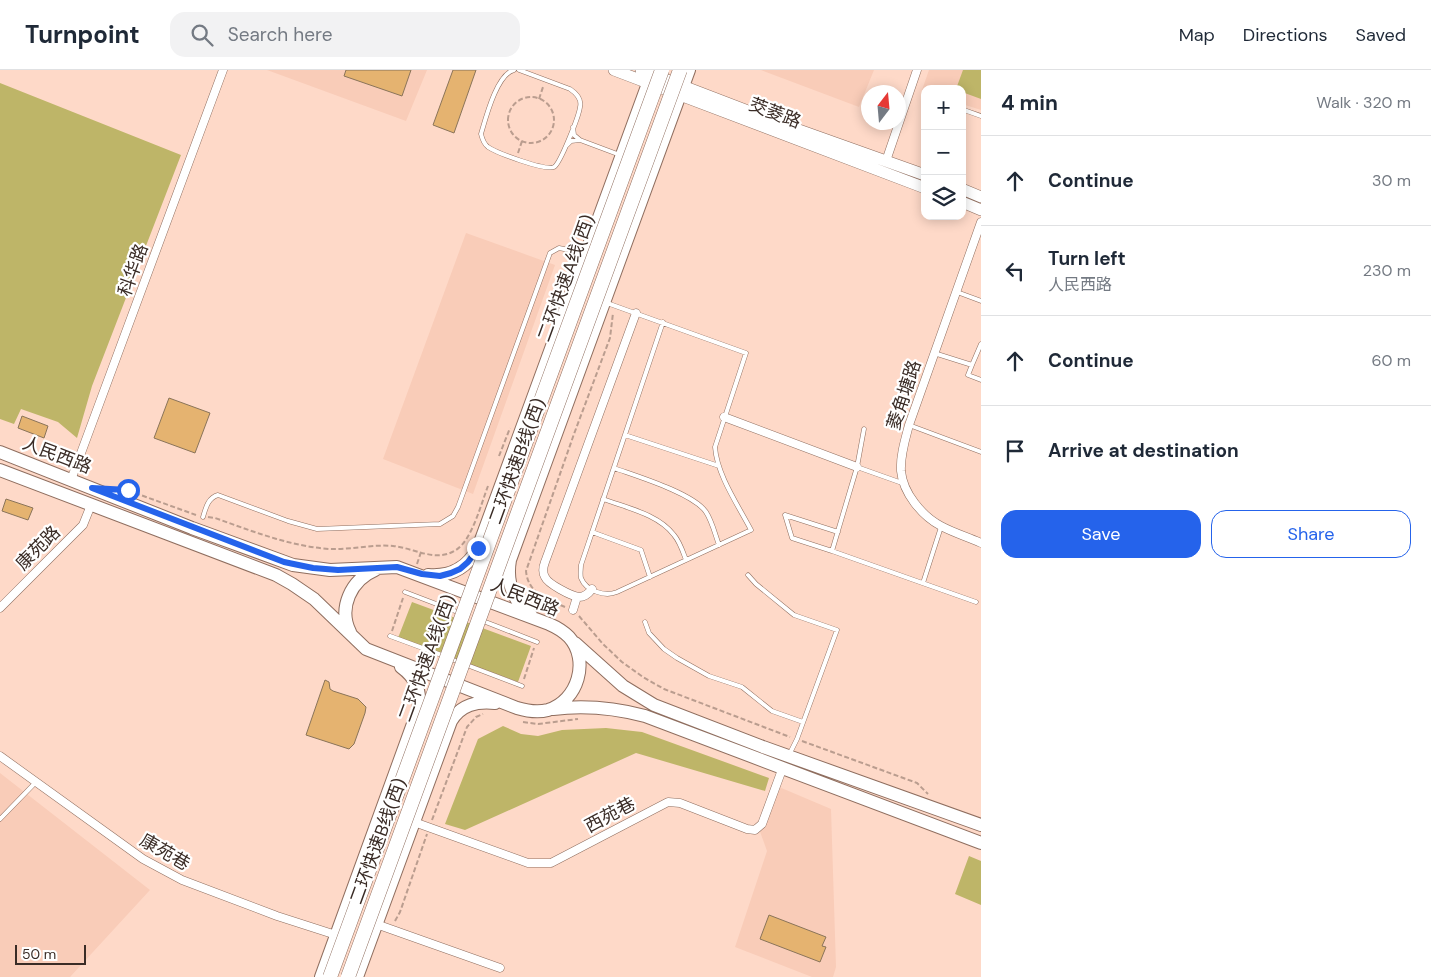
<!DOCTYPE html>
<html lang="en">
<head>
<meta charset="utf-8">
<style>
  body { margin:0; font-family:"DM Sans","Noto Sans SC",sans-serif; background:#f2f2f3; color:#1f2937 }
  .controls { position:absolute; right:15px; top:15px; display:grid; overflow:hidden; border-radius:10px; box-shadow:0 2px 12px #0003 }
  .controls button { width:45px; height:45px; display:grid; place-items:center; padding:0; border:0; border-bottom:1px solid #e0e1e3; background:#fff; color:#1f2937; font:25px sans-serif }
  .compass { position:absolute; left:861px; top:15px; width:45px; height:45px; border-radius:50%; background:#fff; box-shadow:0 2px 12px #0003; rotate:16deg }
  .scale { position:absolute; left:15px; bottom:12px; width:71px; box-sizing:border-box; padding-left:5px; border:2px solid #3a2c26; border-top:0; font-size:14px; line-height:18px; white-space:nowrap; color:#3a2c26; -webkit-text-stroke:4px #fff; paint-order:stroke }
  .stop { position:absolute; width:15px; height:15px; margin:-11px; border:4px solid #2563eb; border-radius:50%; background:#fff }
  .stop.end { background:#2563eb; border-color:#fff; box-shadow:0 1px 5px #0008 }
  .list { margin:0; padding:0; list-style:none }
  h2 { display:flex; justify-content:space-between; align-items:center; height:65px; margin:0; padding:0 20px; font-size:21px }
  h2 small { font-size:16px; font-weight:400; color:#747a83 }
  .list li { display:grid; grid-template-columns:32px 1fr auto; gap:15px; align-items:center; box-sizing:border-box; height:90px; padding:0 20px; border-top:1px solid #e0e1e3 }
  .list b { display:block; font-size:19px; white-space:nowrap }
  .list p { margin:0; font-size:16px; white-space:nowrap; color:#747a83 }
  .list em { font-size:16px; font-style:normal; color:#747a83 }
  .actions { display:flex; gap:10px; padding:15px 20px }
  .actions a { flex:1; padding:11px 0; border:1px solid #2563eb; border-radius:15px; text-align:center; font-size:18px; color:#2563eb }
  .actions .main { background:#2563eb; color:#fff }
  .icon { flex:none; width:28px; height:28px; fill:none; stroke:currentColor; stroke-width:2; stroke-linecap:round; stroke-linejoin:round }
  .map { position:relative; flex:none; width:981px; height:907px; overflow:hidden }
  header { display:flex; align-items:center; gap:30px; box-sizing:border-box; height:70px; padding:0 25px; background:#fff; border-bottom:1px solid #e0e1e3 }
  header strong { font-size:24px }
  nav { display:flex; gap:28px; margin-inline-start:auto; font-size:18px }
  .search { width:350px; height:45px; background:#f2f2f3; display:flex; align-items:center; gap:12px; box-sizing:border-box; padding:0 18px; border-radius:15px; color:#747a83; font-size:19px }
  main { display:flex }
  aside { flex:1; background:#fff }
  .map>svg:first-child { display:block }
</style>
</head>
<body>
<header>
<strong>Turnpoint</strong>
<div class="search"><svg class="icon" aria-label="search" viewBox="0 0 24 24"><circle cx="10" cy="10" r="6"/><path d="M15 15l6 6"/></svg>Search here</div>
<nav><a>Map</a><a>Directions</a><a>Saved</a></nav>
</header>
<main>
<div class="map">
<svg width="981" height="907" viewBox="0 0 981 907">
  <rect width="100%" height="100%" fill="#fed9c8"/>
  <path fill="#f9ccb8" d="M267,0H427L406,51Z
    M761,0H874L859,37Z
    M929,0H981V40L962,34V19L922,20Z
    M466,163L555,195L473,424L383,389Z
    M0,703L150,820L70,907H0Z
    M772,714L831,739L836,897L833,907H812L735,877L767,781L758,756Z"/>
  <path fill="#beb568" d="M963,0H981V29L962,22V19H956Z
    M0,13L181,85L92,316L77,368L58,352L21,339L14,354L0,349Z
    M412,532L531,576L518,612L398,568Z
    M503,656L521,664L538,666L562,660L606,658L642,662L769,708L765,721L636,683L465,760L445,754L478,669Z
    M969,786L981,791V835L955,824Z"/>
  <path fill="#e5b370" stroke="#8a7459" d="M346,0H411L402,26L344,6Z
    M453,0H476L454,63L433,55Z
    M169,328L210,343L195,383L154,368Z
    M22,346L48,356L44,368L18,358Z
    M6,429L33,438L28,450L2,441Z
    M325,610L329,612L330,619L333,621L358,629L366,637L365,643L354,674L349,679L306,665Z
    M769,845L826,867L822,876L826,877L820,892L760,869Z"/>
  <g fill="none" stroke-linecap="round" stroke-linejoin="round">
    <g stroke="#8f6e5f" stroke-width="5">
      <path id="lane" d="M514,0C497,4 486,47 481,64C482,68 484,74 488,77C497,83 545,101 554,97C560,94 579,46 580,37C582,29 576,23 570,19L519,0
        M964,40L981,46
        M580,70L620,85
        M567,75L571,71L580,70L574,65L573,57
        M957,222L981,231
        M607,233L746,283L715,377C717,405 738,435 751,460L617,522C605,527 586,521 581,508C580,504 581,499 581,495L663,252
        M934,283L972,295L968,305L981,310
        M972,295L981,274
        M909,355L981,382
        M625,365L719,396
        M857,397L864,359
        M614,398C636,406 693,423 706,442C712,451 715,464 719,475
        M902,413L857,397L832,481L976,532
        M603,429C627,438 658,444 674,465C680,472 683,482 686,490
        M203,447C206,437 208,428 218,425L288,451L317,459L440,454L453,446L458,437L550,183L559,178L584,183
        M592,462L641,480L650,507
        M832,481L792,468L785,445L838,462
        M748,505L756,514L794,545L837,560L797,669L790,683
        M923,513L941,457
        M405,522L460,543
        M483,551L537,572
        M645,552L649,563L664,579L677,588L709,606L742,617L772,641L803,652
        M390,566L444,586
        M451,589L522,616
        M0,749L36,712"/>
    </g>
    <g stroke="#8f6e5f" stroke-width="9">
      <path id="street" d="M886,91L917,0
        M981,152L909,355C905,370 900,386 901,401C903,423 922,446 941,456C954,463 968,467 981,473
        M724,347L857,397
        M71,410L223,0
        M592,519C589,523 585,527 579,527C571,526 548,514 545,507C542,502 543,497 545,492L636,243
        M0,538L83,455L91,435
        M573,540L577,527
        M0,686L143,789L182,810L277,846L336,865
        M414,752L528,793H551L668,732L680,733L747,759L755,760L762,754L783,697
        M376,854L500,898"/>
    </g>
    <g stroke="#8f6e5f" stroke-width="12">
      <path id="secondary" d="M614,0L925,118
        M641,0L779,53L925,105
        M962,119L981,127
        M962,132L981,140"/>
    </g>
    <g stroke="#8f6e5f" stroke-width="14">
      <path id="primary" d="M0,382L192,458L293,495L330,500L397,497L549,554C556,557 563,561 569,567C590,590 578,631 548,640C537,643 527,641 517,638L366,579L314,529L292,514L276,505L0,400
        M428,505C451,507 467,498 478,478L653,0
        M531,545C513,531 506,513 510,490L689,0
        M350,562C338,538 351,510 375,500
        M575,573L623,616L654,635L763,677L981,755
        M553,639C585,635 615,638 645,646L981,773
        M321,907L418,640C422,621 416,608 401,597
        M357,907L451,651C461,635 476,631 495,633"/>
    </g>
    <path stroke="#ba9d8f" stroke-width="2" stroke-dasharray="5 2.5" stroke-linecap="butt" d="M508 50a23 23 0 1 1 46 0a23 23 0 1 1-46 0Z
      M539,29L543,17
      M518,83L522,71
      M499,386L510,358
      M135,423L196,445
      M208,447L215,448C252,461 289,476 329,479C350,480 372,474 393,476C414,478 436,493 456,480C472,470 481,434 488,416
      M417,494L421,482
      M565,537C546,529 528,523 526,501L574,364L610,268L613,243
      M549,542L552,532
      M579,546L603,574L622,592L643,607L664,619L790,667
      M392,561L403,528
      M524,609L534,578
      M523,652L538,654L578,649
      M802,671L917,713L928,724
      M432,750L467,657L476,647L483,644
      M395,851L400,842L427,764"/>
    <use href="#lane" stroke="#fff" stroke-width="4"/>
    <use href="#street" stroke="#fff" stroke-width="8"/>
    <use href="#secondary" stroke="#fff" stroke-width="11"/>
    <use href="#primary" stroke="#fff" stroke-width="12"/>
    <g stroke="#8f6e5f" stroke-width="15" stroke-linecap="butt">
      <path id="highway-bridge" d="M330,907L662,0
        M348,907L680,0"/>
    </g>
    <use href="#highway-bridge" stroke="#fff" stroke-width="14"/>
  </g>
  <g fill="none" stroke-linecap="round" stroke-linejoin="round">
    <path stroke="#2563eb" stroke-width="6" d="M128,420L92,418L284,492L313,498L338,500L397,497L422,504L440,506L451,503L460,499L468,492L478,478"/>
  </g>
  <g text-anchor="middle" stroke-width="4.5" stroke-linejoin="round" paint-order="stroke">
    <g font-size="18" fill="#3a2c26" stroke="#fff">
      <text transform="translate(775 43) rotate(21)" y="6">茭菱路</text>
      <text transform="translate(133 200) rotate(-70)" y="6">科华路</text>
      <text transform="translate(566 208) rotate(-70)" y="6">二环快速A线(西)</text>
      <text transform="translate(904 325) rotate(-72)" y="6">菱角塘路</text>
      <text transform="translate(57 385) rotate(21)" y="6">人民西路</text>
      <text transform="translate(517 391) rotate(-70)" y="6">二环快速B线(西)</text>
      <text transform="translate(38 478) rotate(-45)" y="6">康苑路</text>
      <text transform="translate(525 527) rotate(22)" y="6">人民西路</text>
      <text transform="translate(427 588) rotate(-70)" y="6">二环快速A线(西)</text>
      <text transform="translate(610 745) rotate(-28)" y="6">西苑巷</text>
      <text transform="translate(378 771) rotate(-70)" y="6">二环快速B线(西)</text>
      <text transform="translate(165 782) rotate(30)" y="6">康苑巷</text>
    </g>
  </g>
</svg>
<div class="controls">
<button>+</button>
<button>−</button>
<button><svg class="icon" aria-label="layers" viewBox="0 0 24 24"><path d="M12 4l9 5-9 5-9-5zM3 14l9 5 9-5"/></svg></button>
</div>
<svg class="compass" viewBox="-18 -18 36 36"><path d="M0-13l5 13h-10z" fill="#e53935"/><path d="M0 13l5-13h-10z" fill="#747a83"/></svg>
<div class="scale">50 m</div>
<div class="stop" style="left:128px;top:420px"></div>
<div class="stop end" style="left:478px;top:478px"></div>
</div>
<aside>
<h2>4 min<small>Walk · 320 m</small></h2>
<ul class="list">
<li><svg class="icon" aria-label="ahead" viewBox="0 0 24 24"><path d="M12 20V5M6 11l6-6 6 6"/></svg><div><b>Continue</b></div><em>30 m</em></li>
<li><svg class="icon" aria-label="left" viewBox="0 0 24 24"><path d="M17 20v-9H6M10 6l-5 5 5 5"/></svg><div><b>Turn left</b><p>人民西路</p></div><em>230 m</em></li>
<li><svg class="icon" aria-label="ahead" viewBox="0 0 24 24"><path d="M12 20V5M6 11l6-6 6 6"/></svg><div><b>Continue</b></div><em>60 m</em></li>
<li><svg class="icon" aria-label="arrive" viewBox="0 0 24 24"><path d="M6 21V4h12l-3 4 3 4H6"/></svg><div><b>Arrive at destination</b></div></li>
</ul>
<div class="actions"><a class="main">Save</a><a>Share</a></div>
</aside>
</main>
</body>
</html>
